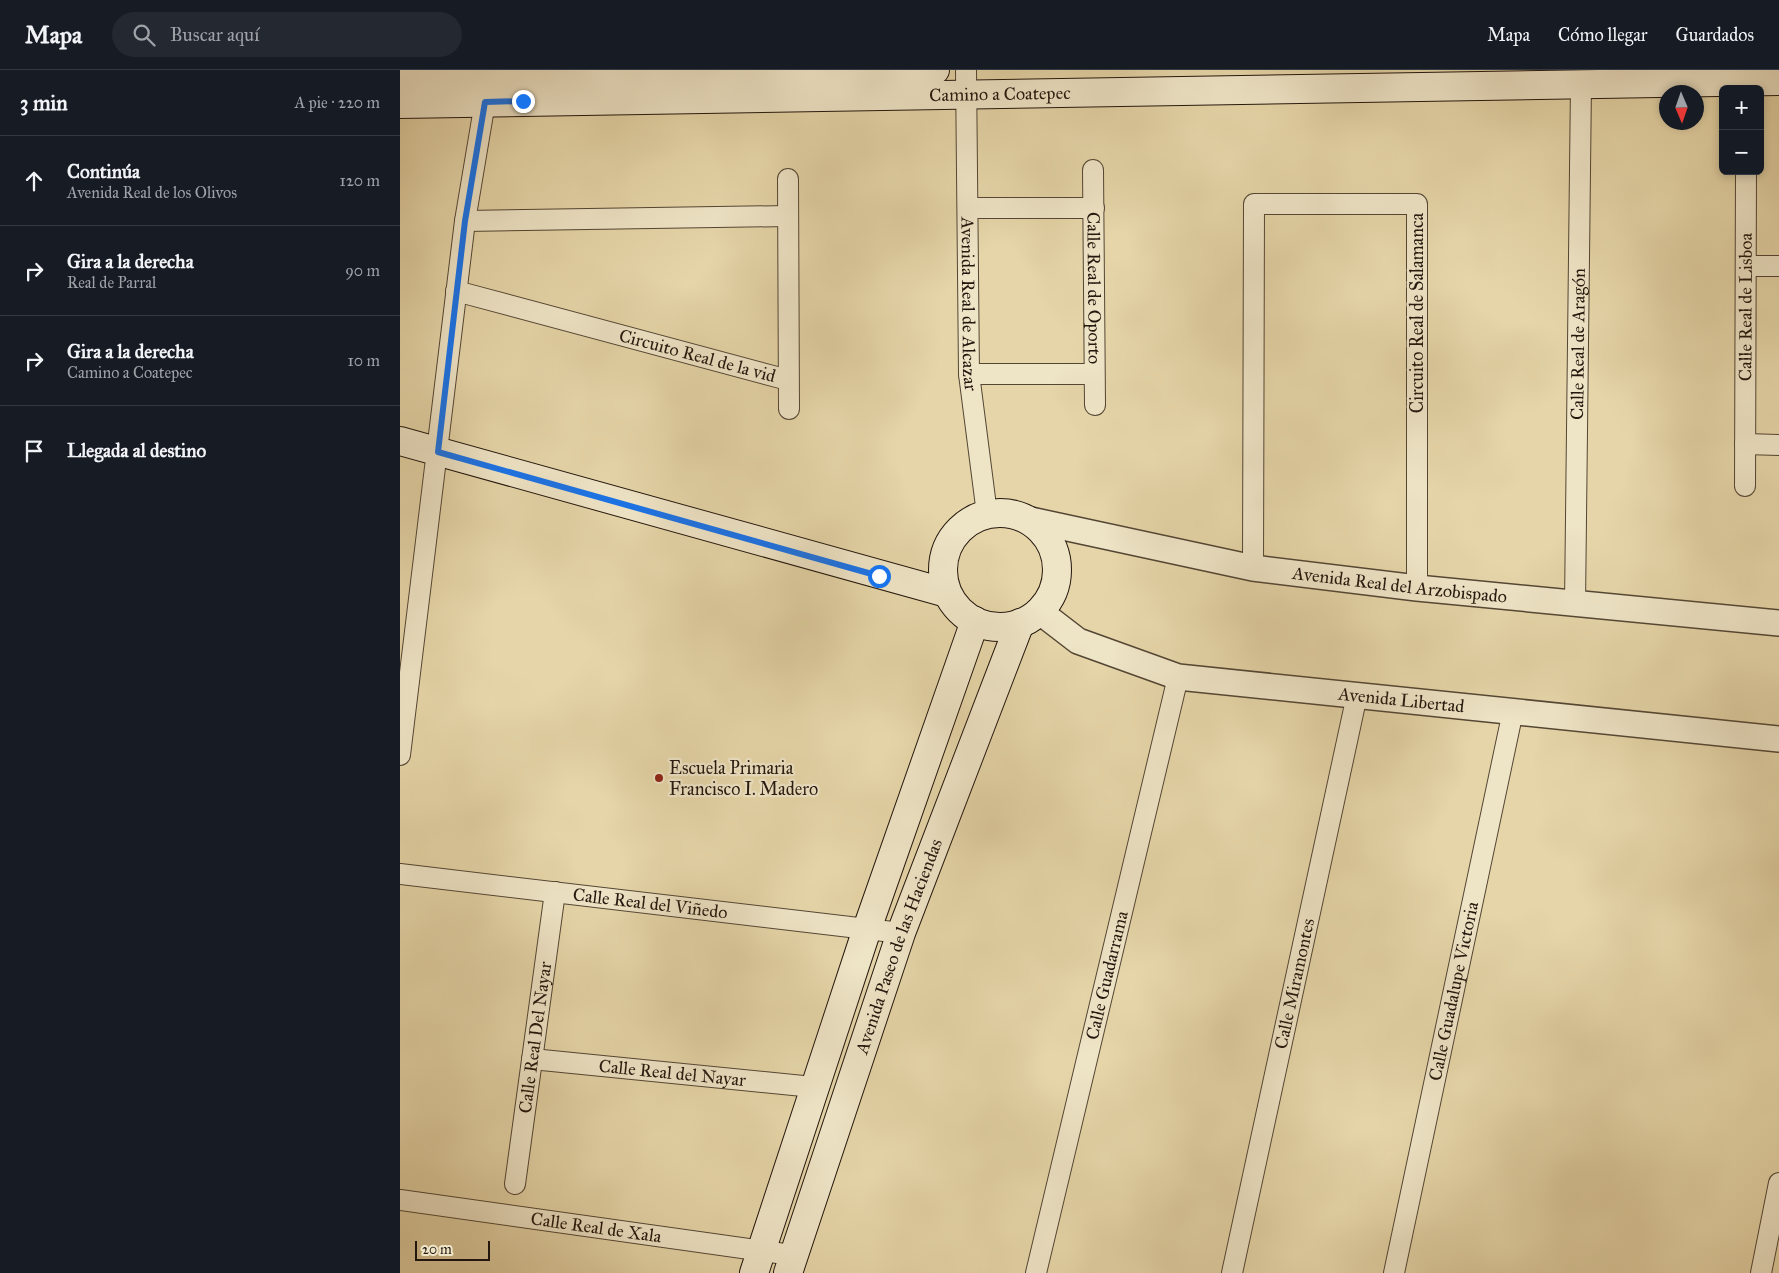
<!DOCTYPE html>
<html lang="es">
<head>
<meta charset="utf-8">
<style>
  body { margin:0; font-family:"IM FELL Great Primer",serif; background:#242831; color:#f1f3f6 }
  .controls { position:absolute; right:15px; top:15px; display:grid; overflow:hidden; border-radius:8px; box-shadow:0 2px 8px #0003 }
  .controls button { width:45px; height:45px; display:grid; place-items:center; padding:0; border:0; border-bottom:1px solid #363941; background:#171b24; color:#f1f3f6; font:25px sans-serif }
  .compass { position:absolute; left:1259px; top:15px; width:45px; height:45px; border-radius:50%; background:#171b24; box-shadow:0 2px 8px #0003; rotate:178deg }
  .scale { position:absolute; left:15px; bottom:12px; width:75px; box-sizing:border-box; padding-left:5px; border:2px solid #24170e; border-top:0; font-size:14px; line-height:18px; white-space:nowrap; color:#24170e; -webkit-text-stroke:4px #eee4c6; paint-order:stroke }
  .stop { position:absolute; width:15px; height:15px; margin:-11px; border:4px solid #1a73e8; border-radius:50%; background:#fff }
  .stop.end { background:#1a73e8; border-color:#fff; box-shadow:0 1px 5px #0008 }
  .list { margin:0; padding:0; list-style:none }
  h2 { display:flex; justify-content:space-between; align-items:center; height:65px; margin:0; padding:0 20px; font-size:21px }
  h2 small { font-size:16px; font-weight:400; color:#9ea1a6 }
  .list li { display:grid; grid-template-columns:32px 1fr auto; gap:15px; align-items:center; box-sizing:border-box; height:90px; padding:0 20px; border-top:1px solid #363941 }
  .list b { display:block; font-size:19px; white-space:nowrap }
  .list p { margin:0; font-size:16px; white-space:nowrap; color:#9ea1a6 }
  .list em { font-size:16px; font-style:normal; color:#9ea1a6 }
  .icon { flex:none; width:28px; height:28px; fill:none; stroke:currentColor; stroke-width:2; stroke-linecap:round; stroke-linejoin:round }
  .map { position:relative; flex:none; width:1379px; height:1203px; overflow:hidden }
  header { display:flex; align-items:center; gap:30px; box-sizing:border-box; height:70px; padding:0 25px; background:#171b24; border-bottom:1px solid #363941 }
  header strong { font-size:24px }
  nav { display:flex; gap:28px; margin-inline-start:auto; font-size:18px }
  .search { width:350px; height:45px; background:#242831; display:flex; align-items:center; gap:12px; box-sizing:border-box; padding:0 18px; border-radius:28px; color:#9ea1a6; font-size:19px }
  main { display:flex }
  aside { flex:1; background:#171b24 }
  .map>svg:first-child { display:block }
</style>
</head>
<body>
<header>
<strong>Mapa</strong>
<div class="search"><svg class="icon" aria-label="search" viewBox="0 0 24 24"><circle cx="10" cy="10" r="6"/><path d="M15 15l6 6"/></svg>Buscar aquí</div>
<nav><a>Mapa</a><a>Cómo llegar</a><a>Guardados</a></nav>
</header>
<main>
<aside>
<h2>3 min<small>A pie · 220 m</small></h2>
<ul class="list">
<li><svg class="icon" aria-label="ahead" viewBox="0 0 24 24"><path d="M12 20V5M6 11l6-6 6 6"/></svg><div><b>Continúa</b><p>Avenida Real de los Olivos</p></div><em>120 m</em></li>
<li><svg class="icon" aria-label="right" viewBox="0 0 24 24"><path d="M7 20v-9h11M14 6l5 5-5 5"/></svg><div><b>Gira a la derecha</b><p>Real de Parral</p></div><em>90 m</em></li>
<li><svg class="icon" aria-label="right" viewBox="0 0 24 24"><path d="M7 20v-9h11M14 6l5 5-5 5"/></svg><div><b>Gira a la derecha</b><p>Camino a Coatepec</p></div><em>10 m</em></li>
<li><svg class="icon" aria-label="arrive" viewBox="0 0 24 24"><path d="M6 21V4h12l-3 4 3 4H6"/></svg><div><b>Llegada al destino</b></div></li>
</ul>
</aside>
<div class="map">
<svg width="1379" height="1203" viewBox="0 0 1379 1203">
  <rect width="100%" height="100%" fill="#e5d5a8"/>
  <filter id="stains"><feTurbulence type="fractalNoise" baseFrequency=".004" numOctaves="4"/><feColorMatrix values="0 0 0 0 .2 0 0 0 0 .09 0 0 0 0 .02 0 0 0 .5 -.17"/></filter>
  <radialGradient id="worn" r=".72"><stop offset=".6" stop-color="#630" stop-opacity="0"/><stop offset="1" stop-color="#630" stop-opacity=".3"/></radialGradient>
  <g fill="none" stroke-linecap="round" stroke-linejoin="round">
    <g stroke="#544634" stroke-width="22">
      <g id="minor">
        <path id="s1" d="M566,0L569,304L587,444"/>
        <path id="s2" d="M693,100L695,335"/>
        <path d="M388,109L389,339"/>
        <path d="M568,138H694"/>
        <path d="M65,151L387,146"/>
        <path d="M1346,196H1379"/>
        <path id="s3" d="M56,221L388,310"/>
        <path d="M569,304H694"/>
        <path d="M1345,374L1379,375"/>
        <path id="s4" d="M1345,416L1346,101"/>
        <path d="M853,498L854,134H1017V518"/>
        <path id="s5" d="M1175,535L1181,13"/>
        <path d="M0,685L65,151L85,32"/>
        <path id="s6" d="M0,804L501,863"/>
        <path id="s7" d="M132,989L413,1017"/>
        <path id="s8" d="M115,1114L155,822"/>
        <path id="s9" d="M0,1130L392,1185"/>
        <path id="s10" d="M636,1203L778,607"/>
        <path id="s11" d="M832,1203L957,625"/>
        <path id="s12" d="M994,1203L1113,641"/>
        <path d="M1361,1203L1379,1113"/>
      </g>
    </g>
    <g stroke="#544634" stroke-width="28">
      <g id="tertiary">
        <path id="s13" d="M626,449L853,498L1017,518L1379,553"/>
        <path id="s14" d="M639,541L678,571L778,607L1379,669"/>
      </g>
    </g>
    <g stroke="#24170e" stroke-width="30">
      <g id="secondary">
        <path d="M0,9L535,0"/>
        <path id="s15" d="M0,34L1379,11"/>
        <path d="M0,371L547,523"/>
        <circle cx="600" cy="500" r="57"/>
        <path d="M354,1203L467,859L575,551"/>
        <path id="s16" d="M388,1203L501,863L620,553"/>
      </g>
    </g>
    <use href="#minor" stroke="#eee4c6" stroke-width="20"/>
    <use href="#tertiary" stroke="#eee4c6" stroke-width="25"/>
    <use href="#secondary" stroke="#eee4c6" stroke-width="28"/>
  </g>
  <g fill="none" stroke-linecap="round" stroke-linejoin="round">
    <path stroke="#1a73e8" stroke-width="6" d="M123,31L85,32L65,151L38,382L479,506"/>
  </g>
  <circle fill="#8f2418" stroke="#eee4c6" stroke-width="2" cx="259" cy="708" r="5"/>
  <g text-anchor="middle" stroke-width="4.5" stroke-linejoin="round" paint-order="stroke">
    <g font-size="18" fill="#24170e" stroke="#eee4c6">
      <text dy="6" stroke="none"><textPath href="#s15" startOffset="600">Camino a Coatepec</textPath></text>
      <text dy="6" stroke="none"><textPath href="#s2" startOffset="118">Calle Real de Oporto</textPath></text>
      <text dy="6" stroke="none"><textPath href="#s1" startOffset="234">Avenida Real de Alcazar</textPath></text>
      <text dy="6" stroke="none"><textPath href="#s4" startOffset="179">Calle Real de Lisboa</textPath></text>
      <text transform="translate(1017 243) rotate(-90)" y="6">Circuito Real de Salamanca</text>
      <text dy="6" stroke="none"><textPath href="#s5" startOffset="261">Calle Real de Aragón</textPath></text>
      <text dy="6" stroke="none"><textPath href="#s3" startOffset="250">Circuito Real de la vid</textPath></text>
      <text dy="6" stroke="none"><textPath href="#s13" startOffset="380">Avenida Real del Arzobispado</textPath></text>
      <text dy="6" stroke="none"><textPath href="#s14" startOffset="380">Avenida Libertad</textPath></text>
      <text dy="6" stroke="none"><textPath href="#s6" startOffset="252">Calle Real del Viñedo</textPath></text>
      <text dy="6" stroke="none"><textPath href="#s16" startOffset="345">Avenida Paseo de las Haciendas</textPath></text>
      <text dy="6" stroke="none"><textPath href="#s10" startOffset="306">Calle Guadarrama</textPath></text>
      <text dy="6" stroke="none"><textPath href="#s11" startOffset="296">Calle Miramontes</textPath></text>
      <text dy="6" stroke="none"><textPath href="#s12" startOffset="288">Calle Guadalupe Victoria</textPath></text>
      <text dy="6" stroke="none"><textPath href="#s8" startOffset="148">Calle Real Del Nayar</textPath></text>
      <text dy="6" stroke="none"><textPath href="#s7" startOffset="141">Calle Real del Nayar</textPath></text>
      <text dy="6" stroke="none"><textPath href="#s9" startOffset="198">Calle Real de Xala</textPath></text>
    </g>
    <g font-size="18" fill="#24170e" stroke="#eee4c6" text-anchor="start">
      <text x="269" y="704">Escuela Primaria<tspan x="269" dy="21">Francisco I. Madero</tspan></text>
    </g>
  </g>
  <rect width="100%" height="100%" filter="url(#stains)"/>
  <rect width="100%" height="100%" fill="url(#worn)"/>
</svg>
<div class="controls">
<button>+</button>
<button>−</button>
</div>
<svg class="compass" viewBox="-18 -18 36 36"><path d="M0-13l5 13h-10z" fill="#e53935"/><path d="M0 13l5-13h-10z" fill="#9ea1a6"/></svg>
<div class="scale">20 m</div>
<div class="stop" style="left:479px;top:506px"></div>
<div class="stop end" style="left:123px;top:31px"></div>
</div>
</main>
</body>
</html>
